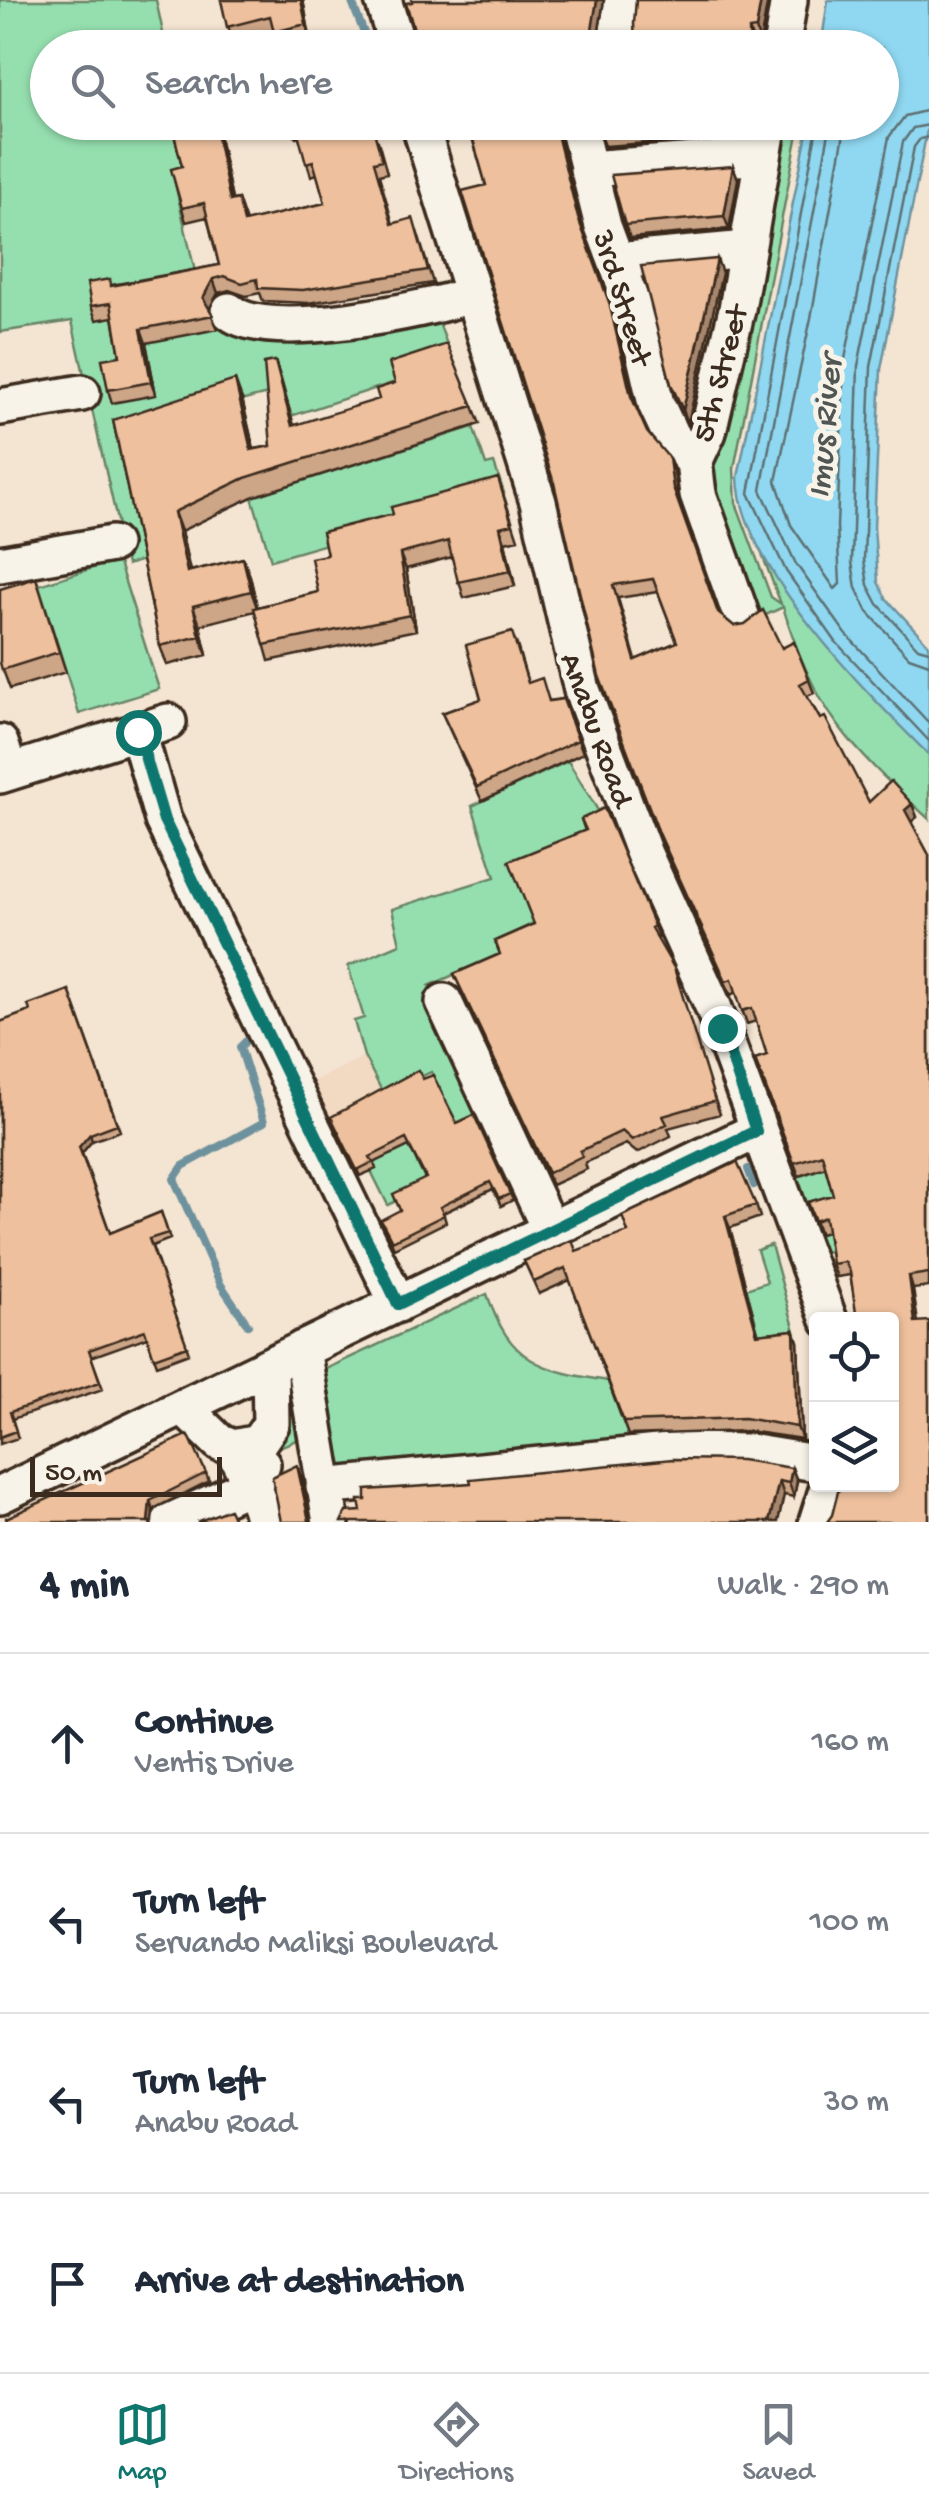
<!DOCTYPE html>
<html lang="en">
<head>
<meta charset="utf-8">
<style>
  body { margin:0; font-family:"Gochi Hand",sans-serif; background:#f2f2f3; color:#1f2937 }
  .controls { position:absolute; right:30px; bottom:30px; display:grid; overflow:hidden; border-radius:10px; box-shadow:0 2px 8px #0004 }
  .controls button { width:90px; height:90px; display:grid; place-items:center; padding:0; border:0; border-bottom:2px solid #e0e1e3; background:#fff; color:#1f2937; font:50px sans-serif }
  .scale { position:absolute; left:30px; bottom:25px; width:192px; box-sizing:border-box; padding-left:10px; border:5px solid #3b2a1e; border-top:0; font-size:28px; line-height:35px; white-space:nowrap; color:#3b2a1e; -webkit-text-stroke:8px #f7f3e8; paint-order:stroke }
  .stop { position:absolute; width:30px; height:30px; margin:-22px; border:8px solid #0f766e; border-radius:50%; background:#fff }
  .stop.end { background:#0f766e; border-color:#fff; box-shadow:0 2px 10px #0008 }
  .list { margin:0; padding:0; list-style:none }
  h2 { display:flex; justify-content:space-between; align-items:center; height:130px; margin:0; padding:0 40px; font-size:42px }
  h2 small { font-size:32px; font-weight:400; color:#747a83 }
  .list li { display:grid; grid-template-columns:65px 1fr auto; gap:30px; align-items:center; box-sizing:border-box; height:180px; padding:0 40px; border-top:2px solid #e0e1e3 }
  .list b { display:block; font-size:38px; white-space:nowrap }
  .list p { margin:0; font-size:32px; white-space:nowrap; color:#747a83 }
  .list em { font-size:32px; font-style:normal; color:#747a83 }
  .icon { flex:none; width:55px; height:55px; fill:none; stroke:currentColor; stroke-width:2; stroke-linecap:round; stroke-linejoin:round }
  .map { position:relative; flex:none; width:929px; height:1522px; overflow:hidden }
  .search { position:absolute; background:#fff; box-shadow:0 2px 8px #0004; left:30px; right:30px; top:30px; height:110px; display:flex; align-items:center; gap:25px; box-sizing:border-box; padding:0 35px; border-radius:55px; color:#747a83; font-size:38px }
  .sheet { height:850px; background:#fff }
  nav { display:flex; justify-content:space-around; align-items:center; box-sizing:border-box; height:140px; border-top:2px solid #e0e1e3; background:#fff; font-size:28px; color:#747a83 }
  nav a { display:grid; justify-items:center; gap:5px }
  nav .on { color:#0f766e }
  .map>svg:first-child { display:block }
</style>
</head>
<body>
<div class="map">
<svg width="929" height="1522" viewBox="0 0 929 1522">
  <rect width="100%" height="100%" fill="#f4e4d2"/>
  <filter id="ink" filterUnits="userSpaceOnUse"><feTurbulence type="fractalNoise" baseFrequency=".01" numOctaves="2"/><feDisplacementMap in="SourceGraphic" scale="20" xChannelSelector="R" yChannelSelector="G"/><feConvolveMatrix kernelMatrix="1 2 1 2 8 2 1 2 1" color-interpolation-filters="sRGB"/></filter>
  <g filter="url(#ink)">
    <path fill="#f2d9c2" d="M364,1056L385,1098L332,1124L312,1082Z"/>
    <path fill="#95dfaf" stroke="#688466" stroke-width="2.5" d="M0,0H156L166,47L48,48V122L183,123L193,170L173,175L196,276L116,316L122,346L225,327L436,315L454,363L291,416L283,390L217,407L147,559L127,565L72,321L0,332Z
      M778,123H800L734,469L736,503L771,597L781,604L757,541L829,648L929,755V819C849,746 815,712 783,607L755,620L710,480L740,343Z
      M473,427L486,465L494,463L504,493L271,560L252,497Z
      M118,560L159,689L79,714L39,585Z
      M568,761L605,822L538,937L429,986L488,1116L459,1130L431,1072L384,1095L364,1056L354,1021L364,1018L348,966L400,944L392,909L495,877L472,806Z
      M409,1146L428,1185L388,1205L371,1171L375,1169L373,1163Z
      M826,1167L870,1246L823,1252L798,1177Z
      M771,1245L798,1342L703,1354L757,1329L746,1289L767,1282L757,1250Z
      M487,1294C510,1363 540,1370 608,1381L626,1430L645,1423L647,1449L318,1482L308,1435L275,1449L290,1414L289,1386Z"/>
    <path fill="#90d8f1" stroke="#6e929d" stroke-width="2.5" d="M828,0H929V120L881,369L874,527L878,582L886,598L929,645V755C868,694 740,567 738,477L809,123L882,122V48L821,47Z"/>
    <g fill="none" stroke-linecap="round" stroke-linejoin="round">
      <path stroke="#5d7072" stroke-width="2.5" d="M818,122L749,493L786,571L836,642L929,741
        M831,122L761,490L796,564L846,634L929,723
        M846,122L811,318L776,481L791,525L835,589L840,584L837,526L844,364L889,137L905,116L929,110
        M929,125L913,128L903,142L858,366L852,562L856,588L868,612L909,657L929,664
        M929,137L920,139L914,147L871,367L864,560L868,585L878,604L918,648L929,651"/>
      <path stroke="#6e929d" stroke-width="8" d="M351,0L370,48
        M245,1042L240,1047L264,1122L183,1166L174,1179L221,1285L248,1325
        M748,1169L754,1185"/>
      <g stroke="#3b2a1e" stroke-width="42">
        <path id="minor" d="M383,0L398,48
          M615,48L623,0
          M781,48L789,0
          M419,122L538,502L582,690L644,854L713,1006L829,1320
          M577,122L603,226L634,309L656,404L671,436L694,462
          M588,169L763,156
          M616,261L747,249
          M229,311C264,344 426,310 471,295
          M0,407L82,393
          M0,564L112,544
          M742,618L698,494L694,462L708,432L737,309L769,122
          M138,732L163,820L398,1304
          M0,743L10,772
          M0,775L168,722
          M444,1002L550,1230
          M302,1349L331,1522
          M183,1407L219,1442L233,1448C246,1476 257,1491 264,1522
          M233,1448L258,1443L271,1424L270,1365
          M324,1487L677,1451L748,1452L816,1463
          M0,1495L756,1131
          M170,1522L255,1483L262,1464
          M817,1522L829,1484"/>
      </g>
      <use href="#minor" stroke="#f7f3e8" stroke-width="35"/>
    </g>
    <path fill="#cda587" stroke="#3b2a1e" stroke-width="2.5" fill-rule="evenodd" d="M221,0H303L310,37L279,45L274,30L232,40Z
      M636,0H768L760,43H754Z
      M171,122H216L232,200L238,199L246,222L325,203L317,174L311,176L299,136L296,137L290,122L363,130L378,141L387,173L379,175L393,224L417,231L433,283L308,303L263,301L260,293L246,296L229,290L218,293L209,309L218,329L146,343L156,395L112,403L108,390L120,356L113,317L96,320L91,306L112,285L219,265L207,217L186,222L182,208V166Z
      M441,122H557L556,126L582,230L614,315L634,404L647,432L674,471L678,501L718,613L734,626L782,648L794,642L814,693L807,696L869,802L912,804L917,817L911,822L929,855V1287L913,1289L892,1484L850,1275L837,1277L832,1264L827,1232L820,1234L808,1202L833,1195L825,1167L799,1176L755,1059L767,1055L756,1021L747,1024L736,992L731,995L664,846L604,689L486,185L470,131L447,138ZM658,592L677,642L636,660L618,598Z
      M747,122L745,136L605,146L600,133Z
      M733,166L738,179L729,229L630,238L625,225Z
      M275,361L294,425L473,406L480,424L252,497L181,531L190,571L243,558L250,576L257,607L318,592L327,555L393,514L498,478L518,539L505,542L515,586L464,598L452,557L406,569L416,630L269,661L255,611L200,625L207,655L167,665L160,646L113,420L242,399L254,449L271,446Z
      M36,578L66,672L10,689L0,662Z
      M517,645L528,683L550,701L563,699L583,753L482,801L442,713L481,699Z
      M581,819L654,926L659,938L657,939L720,1114L668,1128L671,1136L637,1153L626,1144L585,1163L587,1169L552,1185L454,974L500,954L495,941L533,924L585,831Z
      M69,990L120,1131L92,1141L82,1153L110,1233L161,1212L170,1239L152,1246L189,1353L157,1365L147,1337L91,1357L103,1389L12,1419L18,1438L0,1444V1022L30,1011Z
      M423,1079L510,1194L513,1200L501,1206L493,1189L443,1213L446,1222L394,1248L384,1226L400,1211L425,1179L409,1146L374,1163L376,1169L360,1176L334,1123Z
      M756,1205L760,1217L730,1228L758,1334L794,1330L798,1342L802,1439L748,1431L628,1435L570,1280L539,1294L524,1261L576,1251Z
      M792,1468L797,1481L794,1497L784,1495L341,1522Z
      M206,1473L209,1481L153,1509L7,1522Z"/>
    <path fill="#a7866e" stroke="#3b2a1e" stroke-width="2.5" d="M301,0H303L310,37L306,24Z
      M597,0H604L596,48H587Z
      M761,0H768L760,43L756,29Z
      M749,30L754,43V48H750Z
      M214,122H216L235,214L230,201Z
      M554,122H557L556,126L582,231L578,218Z
      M740,122H747L745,136L740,123Z
      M733,166L738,179L729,229L724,216Z
      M717,259L722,273L688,423L683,410Z
      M213,279L218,293L208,311L203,298Z
      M609,302L614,315L635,409L631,396Z
      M141,329L146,343L156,395L151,382Z
      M275,361L281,379L299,445L292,426Z
      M235,380L242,399L258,469L251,450Z
      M669,458L674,471L678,501L673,488Z
      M174,512L181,531L194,591L187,572Z
      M500,527L505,542L515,586L510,571Z
      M400,554L406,569L416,630L410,615Z
      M243,558L250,576L258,610L251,591Z
      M193,606L200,625L207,655L200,636Z
      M912,804L917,817L910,823L905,810Z
      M90,1134L92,1141L82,1153L79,1147Z
      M725,1216L730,1228L762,1347L757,1334Z
      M909,1276L913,1289L920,1336L915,1322Z
      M794,1330L798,1342L802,1439L797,1427Z
      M297,1465L302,1478L311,1522H310Z
      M792,1468L797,1481L794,1497L789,1483Z
      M779,1481L784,1495L778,1522H769Z
      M150,1501L153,1509L152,1522H148Z"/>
    <path fill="#eec09d" stroke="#3b2a1e" stroke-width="2.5" fill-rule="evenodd" d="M221,0H301L306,24L274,32L270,16L227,27Z
      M412,0H597L590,42L587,48H410L414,29L406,3L412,2Z
      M636,0H761L756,29L749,30L750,48H635L634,23Z
      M171,122H214L230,201L238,199L244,222L325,203L313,161L306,163L295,122H360L362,131L373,128L382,160L374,162L392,224L413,218L428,270L303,290L258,288L257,279L242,283L224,276L213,279L203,298L213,315L141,329L151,382L108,390L102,359L120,356L111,303L91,306L87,283L110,279L111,286L219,265L204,203L182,208L171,169L182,166Z
      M468,122H554L578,218L609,302L631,396L647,432L669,458L673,488L718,613L734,626L745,624L763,610L782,648L794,642L809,679L800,684L820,719L825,717L869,802L891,781L912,804L905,810L929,855V1273L909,1276L915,1322L929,1321V1522H827L832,1515L840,1484H892V1320H857L850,1272L845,1262L832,1264L825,1217L815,1221L808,1202L833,1195L822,1154L794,1163L755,1059L767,1055L752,1008L742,1011L732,979L726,981L659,833L599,676L554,483L462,191L486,185ZM653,579L677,642L635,660L613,585Z
      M599,122H740L600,133Z
      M733,166L724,216L625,225L611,175Z
      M717,259L683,410L671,384L641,266Z
      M447,344L473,406L245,478L174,512L187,572L243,558L251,591L193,606L200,636L160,646L113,420L235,380L251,450L271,446L264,363L275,361L292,426L379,399L376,389L395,383L389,363Z
      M498,478L512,524L500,527L510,571L458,582L448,541L400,554L410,615L264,645L254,608L318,592L311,558L327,555L322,532L393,514L391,507Z
      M36,578L59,652L2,670L0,662V589Z
      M512,632L528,683L542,678L549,701L563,699L578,740L477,787L442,713L481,699L466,645Z
      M604,808L654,926L651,928L674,968L715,1101L663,1116L667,1124L632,1140L622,1131L580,1151L582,1156L548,1173L454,974L500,954L495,941L534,924L509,861L586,830L581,819Z
      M69,990L117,1124L90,1134L79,1147L110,1233L161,1212L168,1233L149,1239L187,1346L154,1358L145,1330L89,1350L100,1382L10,1412L16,1431L0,1437V1022L30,1011L28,1005Z
      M418,1070L423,1079L433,1075L457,1123L474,1115L510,1194L499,1199L490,1182L440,1207L444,1215L392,1241L381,1220L400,1210L393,1194L426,1178L406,1139L370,1157L373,1162L357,1170L331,1117Z
      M737,1162L756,1205L725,1216L757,1334L794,1330L797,1427L744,1418L624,1422L565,1268L534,1282L524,1261L572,1240L576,1251L628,1232L622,1216Z
      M187,1435L190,1438L206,1473L150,1501L148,1522H7L6,1518Z
      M673,1459L741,1460L792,1468L789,1483L779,1481L769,1522H341L346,1512L361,1511L359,1500H366V1490L471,1483L470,1479Z
      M297,1465L309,1521L311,1522H281L272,1477Z
      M229,1509L235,1522H197Z"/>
  </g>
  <g fill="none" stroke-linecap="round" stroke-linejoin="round" filter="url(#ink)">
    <path stroke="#0f766e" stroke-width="12" d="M138,732L164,820L398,1304L756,1131L722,1028"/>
  </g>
  <g text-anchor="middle" stroke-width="10" stroke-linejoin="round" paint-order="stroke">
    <g font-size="32" fill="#3b2a1e" stroke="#f7f3e8">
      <text transform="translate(625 297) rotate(73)" y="11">3rd Street</text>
      <text transform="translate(718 373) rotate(-75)" y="11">5th Street</text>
      <text transform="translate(599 729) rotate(70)" y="11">Anabu Road</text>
    </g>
    <g font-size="35" font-style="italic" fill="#505653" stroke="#f7f3e8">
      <text transform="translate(822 427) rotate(-85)" y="12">Imus River</text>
    </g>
  </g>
</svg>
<div class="controls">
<button><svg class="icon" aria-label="locate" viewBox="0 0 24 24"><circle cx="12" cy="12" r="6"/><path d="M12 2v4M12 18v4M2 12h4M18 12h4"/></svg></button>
<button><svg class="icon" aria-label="layers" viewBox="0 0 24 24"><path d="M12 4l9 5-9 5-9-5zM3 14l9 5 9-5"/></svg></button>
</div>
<div class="scale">50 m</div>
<div class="stop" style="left:138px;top:732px"></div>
<div class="stop end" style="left:722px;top:1028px"></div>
<div class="search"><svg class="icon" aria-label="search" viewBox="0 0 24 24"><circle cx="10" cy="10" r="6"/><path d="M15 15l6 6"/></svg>Search here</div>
</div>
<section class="sheet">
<h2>4 min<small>Walk · 290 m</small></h2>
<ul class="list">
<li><svg class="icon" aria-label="ahead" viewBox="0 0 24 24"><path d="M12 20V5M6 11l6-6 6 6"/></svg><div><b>Continue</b><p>Ventis Drive</p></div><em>160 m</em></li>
<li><svg class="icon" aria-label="left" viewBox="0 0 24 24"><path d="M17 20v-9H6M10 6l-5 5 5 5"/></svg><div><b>Turn left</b><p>Servando Maliksi Boulevard</p></div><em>100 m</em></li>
<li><svg class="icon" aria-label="left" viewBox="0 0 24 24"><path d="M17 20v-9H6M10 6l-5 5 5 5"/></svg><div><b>Turn left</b><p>Anabu Road</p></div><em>30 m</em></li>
<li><svg class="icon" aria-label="arrive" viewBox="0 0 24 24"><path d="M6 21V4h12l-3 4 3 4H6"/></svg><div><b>Arrive at destination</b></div></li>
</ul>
</section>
<nav>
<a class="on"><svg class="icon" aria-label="map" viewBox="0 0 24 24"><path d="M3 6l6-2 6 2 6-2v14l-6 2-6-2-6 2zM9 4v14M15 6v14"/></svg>Map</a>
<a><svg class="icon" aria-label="directions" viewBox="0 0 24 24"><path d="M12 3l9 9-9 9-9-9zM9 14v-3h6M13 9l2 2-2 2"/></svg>Directions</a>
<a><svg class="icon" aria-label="saved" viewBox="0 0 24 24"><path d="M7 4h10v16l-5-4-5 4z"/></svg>Saved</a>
</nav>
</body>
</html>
